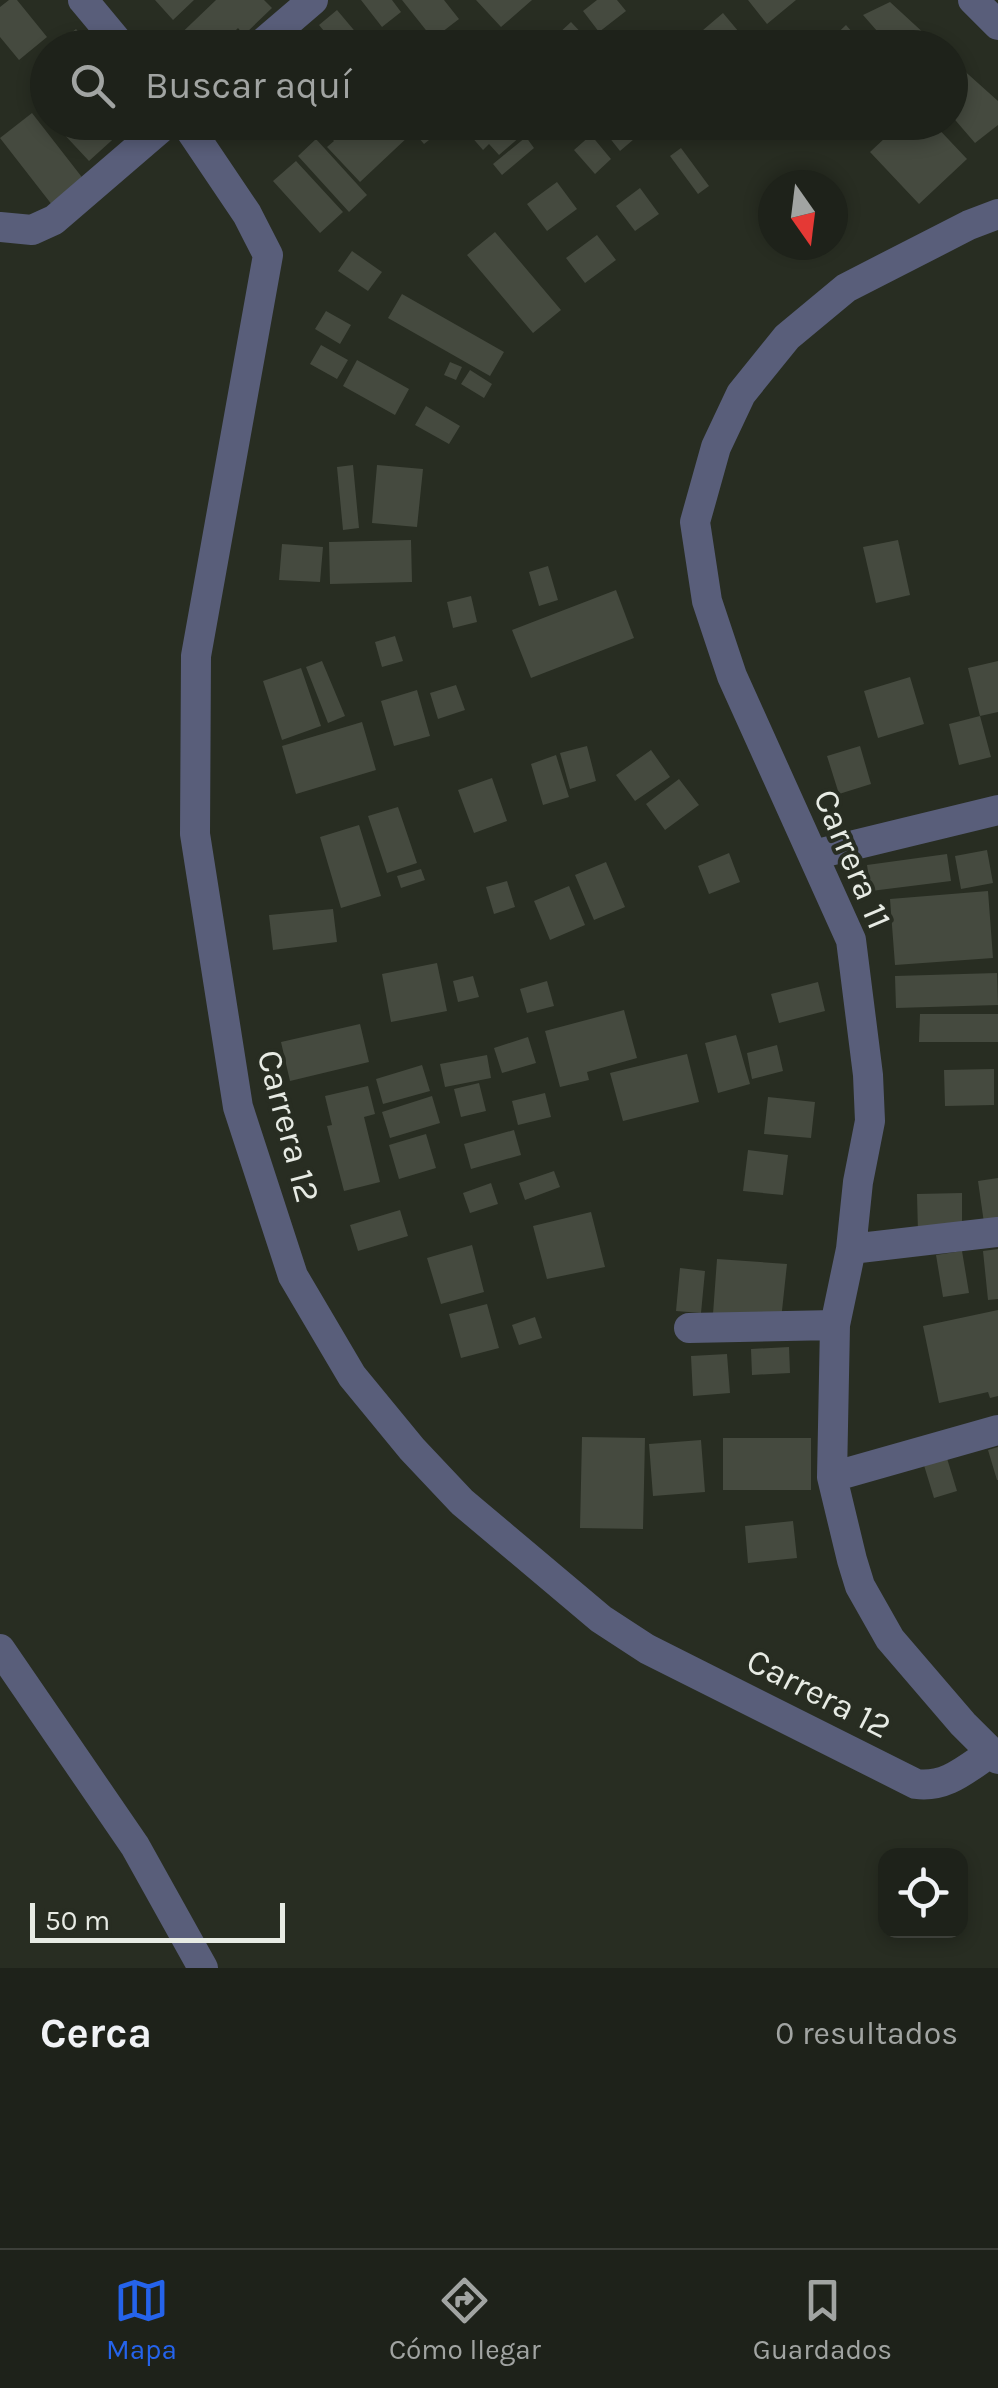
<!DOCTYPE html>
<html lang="es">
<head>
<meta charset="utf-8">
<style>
  body { margin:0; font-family:Karla,sans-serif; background:#262a23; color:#f1f3f6 }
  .controls { position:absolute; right:30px; bottom:30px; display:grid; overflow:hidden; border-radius:20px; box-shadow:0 5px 15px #0003 }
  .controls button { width:90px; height:90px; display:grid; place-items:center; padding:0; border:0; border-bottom:2px solid #3c3f39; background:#1e221a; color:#f1f3f6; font:50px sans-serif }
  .compass { position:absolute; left:758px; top:170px; width:90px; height:90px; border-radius:50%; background:#1e221a; box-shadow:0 5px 15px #0003; rotate:166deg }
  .scale { position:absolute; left:30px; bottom:25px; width:255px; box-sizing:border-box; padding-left:10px; border:5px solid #e7ebe4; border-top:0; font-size:28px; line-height:35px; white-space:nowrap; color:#e7ebe4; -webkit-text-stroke:8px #282d22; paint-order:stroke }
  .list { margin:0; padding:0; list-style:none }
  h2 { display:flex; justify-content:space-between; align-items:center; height:130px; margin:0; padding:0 40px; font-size:42px }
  h2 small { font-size:32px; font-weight:400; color:#a1a4a2 }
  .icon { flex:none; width:55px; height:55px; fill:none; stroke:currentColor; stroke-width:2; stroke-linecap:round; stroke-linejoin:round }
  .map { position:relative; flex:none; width:998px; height:1968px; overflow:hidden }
  .search { position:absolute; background:#1e221a; box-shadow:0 5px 15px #0003; left:30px; right:30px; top:30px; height:110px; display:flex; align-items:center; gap:25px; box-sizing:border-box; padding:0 35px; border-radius:55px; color:#a1a4a2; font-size:38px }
  .sheet { height:280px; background:#1e221a }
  nav { display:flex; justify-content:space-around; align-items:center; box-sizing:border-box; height:140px; border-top:2px solid #3c3f39; background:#1e221a; font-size:28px; color:#a1a4a2 }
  nav a { display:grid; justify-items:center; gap:5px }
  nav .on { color:#2563eb }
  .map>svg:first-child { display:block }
</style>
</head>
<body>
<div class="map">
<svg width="998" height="1968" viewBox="0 0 998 1968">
  <rect width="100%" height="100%" fill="#282d22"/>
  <path fill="#454a3f" d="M9,0H17L47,37L19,60L0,37V7Z
    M155,0H194L173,20Z
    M216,0H264L272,8L244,35L238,28L218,48H171L169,45Z
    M361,0H392L401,12L382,27Z
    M402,0H444L459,19L433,39Z
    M476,0H532L501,27Z
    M597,0H617L626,11L599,32L583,11Z
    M748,0H796L767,24Z
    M890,2L940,48H892L863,15Z
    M337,10L369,48H338L319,25Z
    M723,13L749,44L745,48H682Z
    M571,22L589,41L582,48H543Z
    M846,25L866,48H822Z
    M76,29L87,42L80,48H53Z
    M478,30L491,48H455Z
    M950,58L998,101V125L975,143L950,114Z
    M32,113L88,185L56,210L0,138Z
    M70,122H132L89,161L61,131Z
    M334,122H399L410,135L360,182L327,147L334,141L325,131Z
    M405,122H440L444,128L424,144Z
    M483,122H521L528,130L499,155L489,144L483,150L470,135Z
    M597,122H654L620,151Z
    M902,122H932L967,159L919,204L870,152Z
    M591,135L611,159L595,174L574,150Z
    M526,137L534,148L502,175L493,164Z
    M316,139L367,195L349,212L298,156Z
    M681,148L709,186L698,194L670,156Z
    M296,161L343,212L320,233L273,181Z
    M557,182L577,209L547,231L527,204Z
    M640,188L659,214L635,231L616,206Z
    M495,232L561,310L533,333L467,255Z
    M597,235L616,260L585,283L566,258Z
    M352,251L382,272L368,291L338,271Z
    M402,294L504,352L490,376L388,318Z
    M326,311L351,325L340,344L315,329Z
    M321,345L348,360L337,379L310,364Z
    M357,360L409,389L395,415L343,386Z
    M450,362L462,367L456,380L444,375Z
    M470,370L492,384L484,398L461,384Z
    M426,406L460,426L449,444L415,425Z
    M353,465L359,528L343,530L337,467Z
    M377,465L423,469L417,527L372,523Z
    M411,540L412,582L330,584L329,542Z
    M898,540L910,595L876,603L863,547Z
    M282,544L323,547L320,582L279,580Z
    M548,566L558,600L539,606L529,572Z
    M616,590L634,638L531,678L512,630Z
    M471,596L477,622L453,628L447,602Z
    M395,636L403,661L382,667L375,642Z
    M322,661L345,716L328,723L306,667Z
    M998,661V712L980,716L968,668Z
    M301,668L321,726L282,740L263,681Z
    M910,677L924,724L878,738L864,691Z
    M456,685L465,710L438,719L430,693Z
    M417,690L430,736L394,746L381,701Z
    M980,716L991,757L959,765L949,724Z
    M362,722L376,770L296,794L282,746Z
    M587,746L596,781L570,789L560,753Z
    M860,746L871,784L839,794L827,756Z
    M651,750L670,777L635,801L616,775Z
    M556,755L569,797L543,805L531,764Z
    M492,778L507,821L474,833L458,790Z
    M679,779L699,805L665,830L646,804Z
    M398,807L417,863L387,873L368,816Z
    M359,825L381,896L341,908L320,837Z
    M987,850L993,883L961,889L955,856Z
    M729,853L740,882L709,894L698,866Z
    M947,854L951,881L871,891L867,865Z
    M606,862L625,907L594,920L575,875Z
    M421,869L425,880L401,888L397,876Z
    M507,881L515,907L494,914L486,887Z
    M569,886L585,925L550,940L534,901Z
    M988,891L993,958L895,965L890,899Z
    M333,909L337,942L273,950L269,915Z
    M437,963L447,1011L391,1022L382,974Z
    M997,973L998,1005L896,1008L895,976Z
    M473,976L479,997L458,1002L453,981Z
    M547,981L554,1006L527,1013L520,989Z
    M818,982L825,1011L779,1023L771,994Z
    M624,1010L637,1058L587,1072L589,1080L560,1087L545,1031Z
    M920,1014H998V1042H919Z
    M360,1024L369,1062L290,1081L281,1042Z
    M736,1035L750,1084L718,1093L705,1043Z
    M528,1037L536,1063L502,1073L494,1048Z
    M777,1045L783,1071L752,1079L747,1053Z
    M687,1054L699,1102L623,1121L610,1073Z
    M487,1055L491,1078L445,1087L440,1064Z
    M422,1065L430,1091L383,1104L376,1079Z
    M994,1069V1105L945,1106L944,1070Z
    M479,1083L486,1111L461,1117L454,1089Z
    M368,1086L375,1114L364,1117L380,1182L344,1191L327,1126L332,1125L325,1096Z
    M545,1093L551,1117L518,1125L512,1101Z
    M432,1096L440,1123L390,1138L382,1112Z
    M768,1097L815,1102L811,1138L764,1134Z
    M514,1130L521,1155L471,1169L464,1144Z
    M426,1134L436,1168L399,1179L389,1145Z
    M748,1150L788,1155L783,1195L743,1191Z
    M554,1171L560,1187L525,1200L519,1183Z
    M998,1178V1221L984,1223L978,1181Z
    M491,1183L498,1204L470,1213L463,1193Z
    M962,1193V1232L918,1233L917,1194Z
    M400,1210L408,1236L358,1251L350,1225Z
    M591,1212L605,1267L547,1279L533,1226Z
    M472,1245L484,1292L441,1304L427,1258Z
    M998,1249V1299L988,1300L983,1251Z
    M962,1251L969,1293L943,1297L936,1255Z
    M717,1259L787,1264L781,1320L713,1314Z
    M680,1268L705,1271L701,1313L676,1311Z
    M487,1304L499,1348L461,1358L449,1314Z
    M998,1310V1396L990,1398L988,1392L939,1403L923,1326Z
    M535,1317L542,1338L519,1345L512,1325Z
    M789,1347L790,1373L752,1375L751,1349Z
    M727,1354L730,1393L693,1396L691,1356Z
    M582,1437L645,1438L643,1529L580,1528Z
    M723,1438H811V1490H723Z
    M701,1440L705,1492L653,1496L649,1444Z
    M998,1447V1480H997L988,1450Z
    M946,1455L957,1491L934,1498L923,1462Z
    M793,1521L797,1558L748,1563L745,1526Z"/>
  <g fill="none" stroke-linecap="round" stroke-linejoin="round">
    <path stroke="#595e7a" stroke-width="30" d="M83,0L123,48
      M973,0L998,25
      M257,48L313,0
      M185,122L247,214L268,255L196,656L195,834L238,1107L293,1276L352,1376L412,1449L462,1502L601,1619L647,1649L916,1784C946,1788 966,1769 990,1753
      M998,214L969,225L846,288L787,337L741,394L716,447L695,522L707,601L732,676L851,940L868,1075L870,1121L858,1182L851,1249L835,1325L832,1477L852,1560L860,1586L890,1639L963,1724L998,1759
      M0,227L32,230L54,220L168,122
      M813,855L998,810
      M851,1249L998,1232
      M689,1328L835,1325
      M832,1477L998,1430
      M0,1649L135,1846L203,1968"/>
  </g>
  <g text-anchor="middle" stroke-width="8" stroke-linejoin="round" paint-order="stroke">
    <g font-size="35" fill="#e7ebe4" stroke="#282d22">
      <text transform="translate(853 859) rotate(67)" y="12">Carrera 11</text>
      <text transform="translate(289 1126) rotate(75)" y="12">Carrera 12</text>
      <text transform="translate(819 1693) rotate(27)" y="12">Carrera 12</text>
    </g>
  </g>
</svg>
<div class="controls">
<button><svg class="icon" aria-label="locate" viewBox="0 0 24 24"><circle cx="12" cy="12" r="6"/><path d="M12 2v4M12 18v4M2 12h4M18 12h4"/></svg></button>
</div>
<svg class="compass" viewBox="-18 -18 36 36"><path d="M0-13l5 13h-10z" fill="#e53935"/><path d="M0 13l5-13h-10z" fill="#a1a4a2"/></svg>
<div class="scale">50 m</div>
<div class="search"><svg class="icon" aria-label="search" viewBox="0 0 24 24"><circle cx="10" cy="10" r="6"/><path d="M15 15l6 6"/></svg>Buscar aquí</div>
</div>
<section class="sheet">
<h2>Cerca<small>0 resultados</small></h2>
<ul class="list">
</ul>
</section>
<nav>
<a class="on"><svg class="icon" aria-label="map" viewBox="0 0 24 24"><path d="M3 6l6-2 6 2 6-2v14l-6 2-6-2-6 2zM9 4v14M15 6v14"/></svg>Mapa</a>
<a><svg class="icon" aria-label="directions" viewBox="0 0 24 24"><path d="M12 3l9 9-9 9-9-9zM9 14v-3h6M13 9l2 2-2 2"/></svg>Cómo llegar</a>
<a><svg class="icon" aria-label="saved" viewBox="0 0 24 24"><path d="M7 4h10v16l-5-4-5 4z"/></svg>Guardados</a>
</nav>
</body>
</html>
